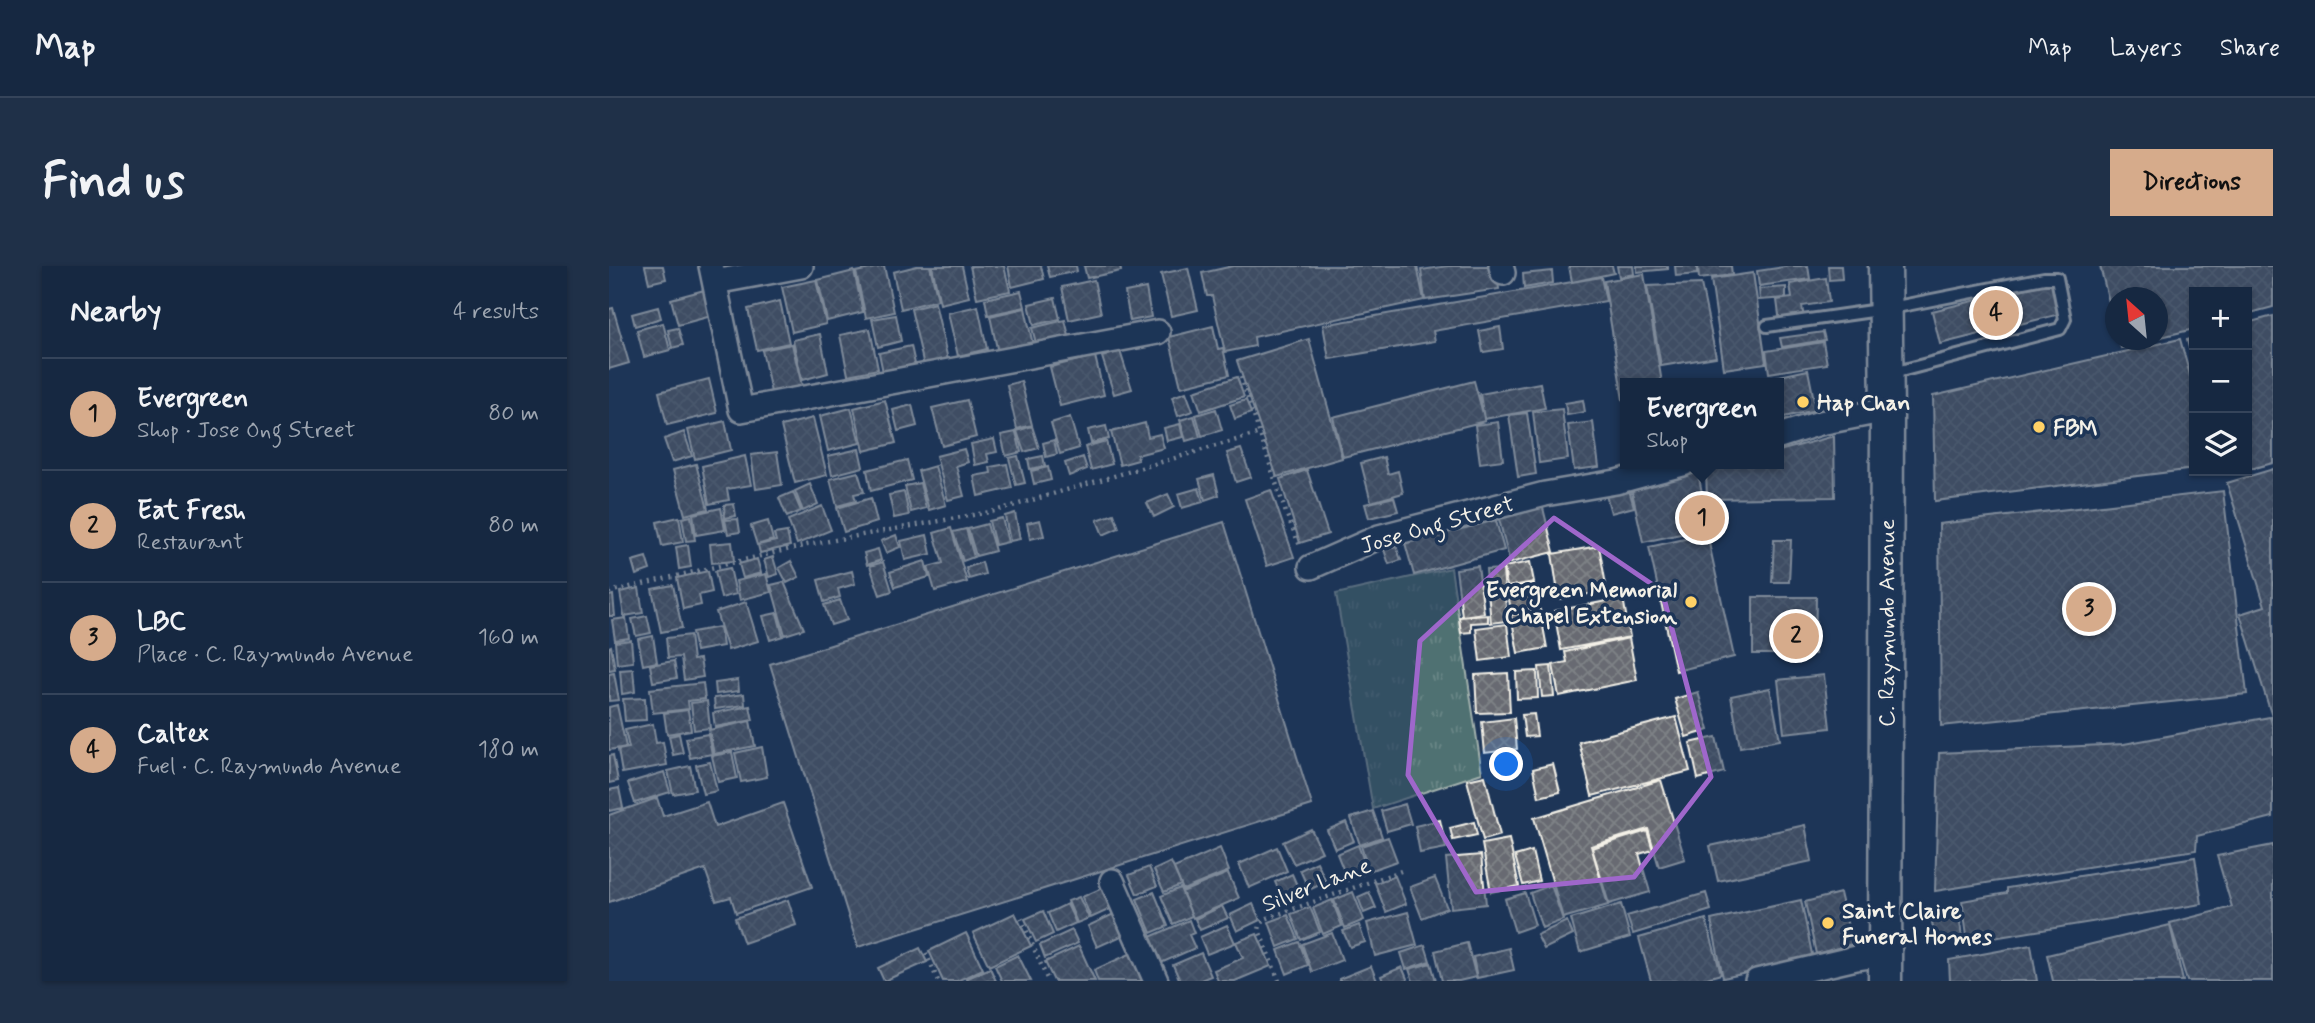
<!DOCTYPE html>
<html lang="en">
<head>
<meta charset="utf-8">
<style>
  body { margin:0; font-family:Mynerve,sans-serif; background:#1f3048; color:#f1f3f6 }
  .controls { position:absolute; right:21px; top:21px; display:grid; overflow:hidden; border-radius:0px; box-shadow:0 2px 5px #0004 }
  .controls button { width:63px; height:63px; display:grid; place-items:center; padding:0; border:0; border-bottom:2px solid #35445a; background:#162841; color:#f1f3f6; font:35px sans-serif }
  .compass { position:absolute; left:1496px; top:21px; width:63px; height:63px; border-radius:50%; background:#162841; box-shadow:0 2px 5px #0004; rotate:333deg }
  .you { position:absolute; left:898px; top:499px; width:24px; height:24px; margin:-18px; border:5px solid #fff; border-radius:50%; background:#1a73e8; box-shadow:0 0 0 10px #1a73e833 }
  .badge { display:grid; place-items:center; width:46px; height:46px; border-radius:50%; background:#d6ab8b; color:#111; font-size:23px; font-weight:700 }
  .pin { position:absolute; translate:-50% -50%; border:4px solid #fff; box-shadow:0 2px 7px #0006 }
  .popup { position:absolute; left:1011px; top:112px; width:164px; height:91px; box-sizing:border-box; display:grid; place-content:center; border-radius:0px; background:#162841; filter:drop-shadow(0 2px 5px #0005); font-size:23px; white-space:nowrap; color:#9ea6b1 }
  .popup b { font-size:26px; color:#f1f3f6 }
  .popup::after { content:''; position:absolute; left:50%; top:100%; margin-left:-14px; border:14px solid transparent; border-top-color:#162841 }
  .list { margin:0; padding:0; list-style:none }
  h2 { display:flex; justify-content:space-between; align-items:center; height:91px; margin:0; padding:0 28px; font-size:30px }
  h2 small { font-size:23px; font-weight:400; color:#9ea6b1 }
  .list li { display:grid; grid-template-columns:46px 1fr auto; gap:21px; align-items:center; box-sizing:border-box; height:112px; padding:0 28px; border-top:2px solid #35445a }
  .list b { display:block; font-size:26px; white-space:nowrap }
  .list p { margin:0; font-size:23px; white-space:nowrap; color:#9ea6b1 }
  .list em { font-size:23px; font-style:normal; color:#9ea6b1 }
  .icon { flex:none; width:38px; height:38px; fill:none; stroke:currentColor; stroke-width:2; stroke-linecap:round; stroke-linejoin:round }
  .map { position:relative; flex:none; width:1664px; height:715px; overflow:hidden; border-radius:0px }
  header { display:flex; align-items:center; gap:42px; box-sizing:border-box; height:98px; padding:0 35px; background:#162841; border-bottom:2px solid #35445a }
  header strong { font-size:33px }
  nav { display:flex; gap:38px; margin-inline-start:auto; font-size:24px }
  .intro { display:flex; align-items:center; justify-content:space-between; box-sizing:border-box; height:168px; padding:0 42px }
  h1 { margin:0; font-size:49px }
  .button { padding:18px 32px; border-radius:0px; background:#d6ab8b; color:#111; font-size:24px; font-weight:700 }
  main { display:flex; gap:42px; padding:0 42px }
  aside { flex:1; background:#162841; border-radius:0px; box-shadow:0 2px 5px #0004 }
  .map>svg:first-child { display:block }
</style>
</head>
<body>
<header>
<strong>Map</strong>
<nav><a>Map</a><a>Layers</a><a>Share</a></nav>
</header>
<div class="intro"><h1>Find us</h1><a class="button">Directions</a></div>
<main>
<aside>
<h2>Nearby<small>4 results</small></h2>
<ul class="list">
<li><span class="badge">1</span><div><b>Evergreen</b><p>Shop · Jose Ong Street</p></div><em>80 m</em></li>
<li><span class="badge">2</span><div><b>Eat Fresh</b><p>Restaurant</p></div><em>80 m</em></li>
<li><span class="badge">3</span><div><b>LBC</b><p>Place · C. Raymundo Avenue</p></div><em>160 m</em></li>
<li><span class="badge">4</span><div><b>Caltex</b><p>Fuel · C. Raymundo Avenue</p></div><em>180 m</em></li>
</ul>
</aside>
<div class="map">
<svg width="1664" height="715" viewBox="0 0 1664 715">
  <defs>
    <pattern id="grass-tufts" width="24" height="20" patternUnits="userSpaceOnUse" patternTransform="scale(1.75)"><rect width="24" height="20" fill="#4f7172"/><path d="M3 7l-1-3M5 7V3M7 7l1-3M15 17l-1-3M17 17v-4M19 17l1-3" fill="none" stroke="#698686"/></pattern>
    <pattern id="building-cross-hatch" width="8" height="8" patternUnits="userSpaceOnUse" patternTransform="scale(1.75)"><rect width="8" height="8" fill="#686b72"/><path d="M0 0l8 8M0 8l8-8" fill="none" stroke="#7e8186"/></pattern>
  </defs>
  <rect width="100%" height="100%" fill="#1d3557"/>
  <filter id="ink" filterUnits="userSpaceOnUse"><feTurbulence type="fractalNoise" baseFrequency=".0143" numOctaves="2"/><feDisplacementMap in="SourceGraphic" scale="14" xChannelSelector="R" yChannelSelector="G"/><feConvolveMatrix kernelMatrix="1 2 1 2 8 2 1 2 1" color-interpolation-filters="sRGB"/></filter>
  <g filter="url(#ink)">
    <path fill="url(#grass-tufts)" stroke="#a2b1ad" stroke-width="2" d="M842,302L873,507L764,543L727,328Z"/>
    <path fill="url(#building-cross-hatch)" stroke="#f4f1e8" stroke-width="2" d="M36,0H54L57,13L40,17Z
      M275,0L285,46L257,52L247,6Z
      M308,0H321L329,34L292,43L284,6Z
      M323,0H353L360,31L331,38Z
      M361,0H395L401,25L368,32Z
      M399,0H432L435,13L403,21Z
      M438,0H467L468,5L441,11Z
      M475,0H511L512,5L478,12Z
      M624,0H808L815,34L645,71L646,80L616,86L603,30H598L593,7Z
      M839,0H887L890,23L816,34L812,4Z
      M960,0H1003L1005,7L963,16Z
      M1008,0H1024L1025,8L1010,11Z
      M1028,0H1059V3L1028,6Z
      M1066,0H1088V8L1067,10Z
      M1089,0H1122L1123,9L1090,13Z
      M1182,0H1199L1201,13L1150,20L1148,5Z
      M1219,0H1232L1233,13L1220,14Z
      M1491,0H1664V41L1638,48V26H1585V63L1548,72V32H1506V60Z
      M579,2L589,44L562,50L552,8Z
      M245,5L254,46L218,55L209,14Z
      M943,5L944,17L915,22L914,8Z
      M1144,7L1157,97L1115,103L1102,13Z
      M1035,8L1053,117H1016V134H1014L995,15Z
      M992,11L997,35L824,65L826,75L720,93L714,59Z
      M1217,12L1220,36L1193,40L1195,53L1171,57L1168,34L1183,32L1181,18Z
      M207,14L217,58L183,66L173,21Z
      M485,14L492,47L460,54L453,21Z
      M1443,16L1451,48L1331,78L1323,45Z
      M1092,18L1107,91L1052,100L1038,20Z
      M1177,21V32L1151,34L1150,23Z
      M537,22L542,51L521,55L516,26Z
      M99,23L106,49L69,59L62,33Z
      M412,25L416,41L379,49L376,33Z
      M446,32L451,53L425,59L420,38Z
      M171,35L180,77L148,84L139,43Z
      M326,37L339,94L315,100L302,43Z
      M369,40L378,83L349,90L339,47Z
      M49,41L52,52L26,60L23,48Z
      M4,42L20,97L0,103V43Z
      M416,42L424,79L389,87L381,50Z
      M287,49L292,75L269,81L263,53Z
      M1664,50V197L1638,204V57Z
      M456,54L460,70L427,77L423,62Z
      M54,57L61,84L35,91L28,64Z
      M604,60L609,83L614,82L620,109L572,121L560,71Z
      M891,61L894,83L874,86L870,65Z
      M69,62L74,79L63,82L59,64Z
      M261,63L269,103L239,109L231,69Z
      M1214,66L1216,74L1173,81L1171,72Z
      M211,68L219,107L193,114L184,74Z
      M1585,72V101L1578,74Z
      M700,73L733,192L668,211L628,95Z
      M1571,73L1585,124V203L1326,235L1324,130Z
      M1510,74H1545L1512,82Z
      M1214,76L1218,98L1160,107L1157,85Z
      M183,78L194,124L163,131L153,84Z
      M302,80L306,98L274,106L270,87Z
      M511,85L523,123L505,128L493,91Z
      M486,90L495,129L451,140L441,101Z
      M1199,104L1207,144L1170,152V117H1138Z
      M628,111L635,131L592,145L585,125Z
      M100,113L108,147L58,159L50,126Z
      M412,115L423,159L408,163L398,119Z
      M865,115L876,155L734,191L724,151Z
      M931,117L936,142L875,153L871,128Z
      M577,126L584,145L569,150L563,131Z
      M276,134L287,177L255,185L245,142Z
      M358,134L367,171L333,180L323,142Z
      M637,134L642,147L626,153L621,139Z
      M974,134L976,146L958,149L956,137Z
      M303,139L308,160L289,165L284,144Z
      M242,142L251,177L219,185L211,150Z
      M607,143L613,164L593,170L587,149Z
      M953,143L959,193L930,197L924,146Z
      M918,147L927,208L909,211L900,149Z
      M585,150L591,171L577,175L571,154Z
      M461,151L470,182L451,188L442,157Z
      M204,152L218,209L186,217L172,160Z
      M116,155L122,184L86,193L79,164Z
      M889,156L894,194L871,197L866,159Z
      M984,156L990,201L965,204L959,159Z
      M536,157L539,171L551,168L555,182L528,189L529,194L511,199L502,166Z
      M571,158L574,171L558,175L555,162Z
      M423,160L430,182L415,186L408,165Z
      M497,160L500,173L482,177L479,164Z
      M75,166L83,190L63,196L55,173Z
      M407,166L412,186L397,190L392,169Z
      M1225,170L1226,231L1098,233L1097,205L1125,198H1170V185Z
      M385,173L388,186L378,188L380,196L366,199L362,178Z
      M445,174L448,188L437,191L434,177Z
      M497,175L503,198L482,204L476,181Z
      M250,183L254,201L223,209L219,190Z
      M355,183L359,196L347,200L355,230L339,234L327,190Z
      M632,183L642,211L627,216L618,187Z
      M168,186L173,219L147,223L142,189Z
      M136,190L142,219L118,223L120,234L100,238L93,200Z
      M409,190L416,217L407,219L400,192Z
      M434,190L436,200L421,203L419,193Z
      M474,191L478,203L460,210L456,197Z
      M775,191L779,208L789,205L794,227L762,236L752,197Z
      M298,194L303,214L262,225L258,204Z
      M87,198L99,243L76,249L64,204Z
      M398,198L403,222L369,230L365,210L382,207L381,201Z
      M326,200L337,239L320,244L309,205Z
      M439,201L442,214L425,218L422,205Z
      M1664,203V454L1631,348L1656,340L1618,217Z
      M698,204L719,268L691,277L671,213Z
      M249,206L255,226L245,228L247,235L228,240L221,213Z
      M1089,207L1100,262L1034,276L1022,221Z
      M605,209L610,229L596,234L590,213Z
      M311,217L317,242L302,246L296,220Z
      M201,218L209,238L194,245L186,225Z
      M590,222L594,236L573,242L569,228Z
      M662,224L685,291L658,300L636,233Z
      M1020,224L1025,241L1002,247L997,229Z
      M1614,225L1638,428L1332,460L1330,258Z
      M184,226L192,245L178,251L170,232Z
      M295,226L300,249L285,252L280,229Z
      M559,228L565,241L545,251L538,237Z
      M785,231L789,245L760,252L756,238Z
      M262,232L268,256L235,266L228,242Z
      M932,234L945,286L901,297L888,245Z
      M125,238L127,250L116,252L115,239Z
      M213,240L222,264L188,278L179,254Z
      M112,242L116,264L87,269L84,248Z
      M884,244L895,284L805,309L794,270Z
      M406,247L411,273L401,275L396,250Z
      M505,248L510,262L494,269L488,254Z
      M82,250L86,274L77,275L73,252Z
      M70,251L74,276L53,280L48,256Z
      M393,252L399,276L386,279L380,255Z
      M129,253L131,266L119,268L116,254Z
      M431,254L435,270L421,273L418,257Z
      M159,255L164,274L148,279L142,260Z
      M615,256L703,539L249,681L161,398Z
      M378,258L386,285L367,290L359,263Z
      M342,262L358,316L326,325L319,301L334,297L325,267Z
      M357,263L365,291L354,295L344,266Z
      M178,266L181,280L151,287L149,279L167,275L165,268Z
      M1098,268L1125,391L1067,405L1040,281Z
      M287,269L291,281L277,287L272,275Z
      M318,269L322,288L296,294L292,275Z
      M785,274L792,294L780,298L773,278Z
      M1165,274H1182L1180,316H1163Z
      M123,276L125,295L103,297L101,278Z
      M79,279L82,301L70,303L67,281Z
      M990,280L998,325L950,333L943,288Z
      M269,283L272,294L258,299L255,287Z
      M37,291L41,304L27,309L23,295Z
      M164,291L169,308L160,311L155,294Z
      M148,293L152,307L134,312L130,298Z
      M182,295L190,311L178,317L170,302Z
      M316,295L320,311L286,321L281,306Z
      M274,296L283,325L271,329L261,300Z
      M373,296L376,308L360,313L357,302Z
      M921,296L925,316L898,321L895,301Z
      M869,300L875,347L853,350L847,303Z
      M121,302L127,328L112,332L106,305Z
      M894,303L898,355L882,357L877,304Z
      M99,305L103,326L90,329L92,339L74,343L68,312Z
      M243,305L246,318L229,323L231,331L215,336L209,314Z
      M157,308L162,326L131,334L127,315Z
      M175,316L195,363L176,369L162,319Z
      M925,318L928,341L902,345L898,322Z
      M64,319L73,362L52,366L43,323Z
      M30,322L34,347L15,350L11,326Z
      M4,329L6,350H0V330Z
      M1144,331H1207L1206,388H1144Z
      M1014,332L1021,371L952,384L945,345Z
      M231,334L238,354L222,359L215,339Z
      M137,336L149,375L119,384L107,346Z
      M931,344L938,382L909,387L902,349Z
      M168,347L174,370L161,374L154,350Z
      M879,349V356L862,357V366L852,367L850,351Z
      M38,350L42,367L27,370L23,353Z
      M17,352L20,372L6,374L3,354Z
      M898,358L902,391L871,395L867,362Z
      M111,361L114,380L87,385L83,366Z
      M81,369L84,394L91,393L94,411L75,414L72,391L59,392L57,372Z
      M44,370L48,396L34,399L29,373Z
      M1020,372L1028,414L950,430L944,399L958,396L956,386Z
      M22,374L24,396L8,398L6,376Z
      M2,380L6,403L0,404V381Z
      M65,395L68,412L44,416L41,399Z
      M942,400L945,430L933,431L930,401Z
      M24,403L26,426L13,428L11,404Z
      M928,405L929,432L908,433L907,406Z
      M5,407L10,434L0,435V408Z
      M899,407L901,446L868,447L866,409Z
      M1215,409L1221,462L1175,467L1169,414Z
      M129,414L130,425L107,428L106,417Z
      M94,417L96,433L79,435L80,443L44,447L41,423Z
      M1161,422L1171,474L1131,481L1122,430Z
      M1089,426L1100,464L1077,471L1066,433Z
      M135,428L136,439L106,443L105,432Z
      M36,432L37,454L16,455L14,433Z
      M98,435L101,462L85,464L82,437Z
      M8,439L17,481L0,484V441Z
      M141,440L144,454L106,461L104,447Z
      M79,444L82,464L58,468L55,447Z
      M925,448L928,470L916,471L913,449Z
      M1067,451L1081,505L983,530L970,476Z
      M1661,451L1664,462V551L1588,570L1587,584L1326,625L1330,487L1515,478Z
      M905,452L908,483L876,487L873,456Z
      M141,455L146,480L105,488L100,464Z
      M44,458L47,477L54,476L58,499L13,507L9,484L20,482L16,464Z
      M70,468L74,487L64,489L60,470Z
      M99,468L103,488L81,492L77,472Z
      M1107,471L1115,506L1089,513L1081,477Z
      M153,481L158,511L132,516L126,487Z
      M123,486L128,512L109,516L103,490Z
      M4,489L9,515L0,517V490Z
      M101,496L108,525L94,528L87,499Z
      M944,498L951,526L930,531L924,503Z
      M81,500L86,524L64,528L59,505Z
      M55,506L61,526L26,537L19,517Z
      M876,510L891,569L874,574L858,514Z
      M1052,514L1076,593L1050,601L1039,563L982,580L999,639L954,652L925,552Z
      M10,522L14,542L0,545V524Z
      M48,532L54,550L98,536L106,561L174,537L203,621L127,647L122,631L107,635L96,603L0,636V549Z
      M796,538L802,558L778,565L772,545Z
      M764,545L773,571L751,579L742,552Z
      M831,554L837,582L811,587L806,560Z
      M737,556L745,575L726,583L718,564Z
      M865,556L868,569L844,574L841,562Z
      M1196,559L1203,595L1109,615L1101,580Z
      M702,563L713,586L685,598L674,576Z
      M1038,565L1044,584L1030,588L1041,626L1000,638L983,582Z
      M779,571L788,595L760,605L752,580Z
      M900,573L910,620L882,626L873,578Z
      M749,579L759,606L739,615L728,588Z
      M1664,579V715H1578L1561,657L1623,641L1608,590Z
      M668,581L678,605L640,622L630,598Z
      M611,582L620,605L574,624L565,602Z
      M923,585L930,615L914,619L906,590Z
      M872,589L877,638L842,642L837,592Z
      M1586,591L1593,638L1359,676L1353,635L1398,627V622Z
      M562,596L572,619L555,626L545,604Z
      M708,596L717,616L700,624L691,604Z
      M540,601L548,620L528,628L520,609Z
      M619,607L630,632L584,652L573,626Z
      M683,608L693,631L676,638L666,616Z
      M786,610L797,638L777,646L766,617Z
      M826,612L838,642L813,652L801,621Z
      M500,619L510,639L482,652L473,631Z
      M942,619L954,654L933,662L921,627Z
      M571,622L583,650L564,658L552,630Z
      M545,626L559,660L542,667L528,633Z
      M744,626L755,654L736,662L725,634Z
      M760,626L767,642L755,647L749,631Z
      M916,627L926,659L906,666L896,633Z
      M1097,627L1102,644L1024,668L1018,650Z
      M1231,627L1243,678L1207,688L1196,636Z
      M470,631L480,652L468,657L459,635Z
      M179,634L187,659L135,677L126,652Z
      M723,634L733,660L714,668L704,642Z
      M1192,634L1204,693L1114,712L1102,654Z
      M458,638L467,657L447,666L439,647Z
      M644,638L651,654L628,665L621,649Z
      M1012,638L1021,671L971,686L962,653Z
      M613,640L619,652L591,664L586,653Z
      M701,641L711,666L692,674L682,648Z
      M434,645L444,668L427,676L416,653Z
      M509,646L519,667L488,681L479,660Z
      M799,646L808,679L766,690L758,657Z
      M406,647L422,680L380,700L364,667Z
      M1350,647L1353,672L1326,675L1322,650Z
      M679,649L689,673L669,681L660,656Z
      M1097,653L1112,708L1087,715H1042L1030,672Z
      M580,654L585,667L580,669L586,682L552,697L541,671Z
      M958,655L964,669L935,683L928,669Z
      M618,659L626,677L598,688L591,671Z
      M750,659L756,676L741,681L734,665Z
      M1561,659L1574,715H1444L1438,689Z
      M463,664L469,677L436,692L431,679Z
      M357,667L374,703L348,715H334L320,685Z
      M723,667L733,694L703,706L693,678Z
      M648,668L662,700L626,715H609L605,704L634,692L627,676Z
      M690,676L699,699L678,708L669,684Z
      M858,677L867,711L850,715H833L826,685Z
      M816,679L821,695L797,703L792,687Z
      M1422,679L1428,715H1341L1340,694Z
      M470,680L486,715H445L436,696Z
      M311,682L318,696L275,715L269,702Z
      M900,682L905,704L868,712L864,691Z
      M525,686L538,715H489L485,704Z
      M592,687L602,710L589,715H571L564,699Z
      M409,689L422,715H393L386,700Z
      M822,697L827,715H804L800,703Z
      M762,700L768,715H730V713Z
      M793,701L799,715H774L772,710Z
      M381,702L387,715H358L357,713Z"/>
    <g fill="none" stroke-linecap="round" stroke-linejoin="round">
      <g stroke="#f4f1e8" stroke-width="16">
        <path id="service" d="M1158,60L1277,43L1435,12H1448L1456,53L1451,63L1280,108"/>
      </g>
      <g stroke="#f4f1e8" stroke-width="28">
        <path id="minor" d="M102,0L132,144L549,66
          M892,0L894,7
          M106,16L192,0
          M1170,170L1211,157L1278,144
          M702,301L770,271L936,228L1007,216L1074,198
          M503,615L547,715
          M1148,715L1247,692L1275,688"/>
      </g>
      <g stroke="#f4f1e8" stroke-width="37">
        <path id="secondary" d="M1276,715L1278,144L1276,0"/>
      </g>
      <path stroke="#f4f1e8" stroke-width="4.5" stroke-dasharray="2 5" stroke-linecap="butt" d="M632,111L677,247L692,282
        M0,326L198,279L386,245L651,167
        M412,652L439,715
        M317,687L329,715
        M670,715L650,664L651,659L656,653L792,605"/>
      <use href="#service" stroke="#1d3557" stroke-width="10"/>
      <use href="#minor" stroke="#1d3557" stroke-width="23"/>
      <use href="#secondary" stroke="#1d3557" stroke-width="32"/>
    </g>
  </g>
  <path d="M0 0H1664V715H0ZM945,252L1053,325L1102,511L1025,611L867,626L799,509L811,375Z" fill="#1d3557" fill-opacity=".55" fill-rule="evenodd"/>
  <path fill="none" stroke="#9f67cb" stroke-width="5" stroke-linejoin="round" d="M945,252L1053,325L1102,511L1025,611L867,626L799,509L811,375Z"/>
  <g fill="#ffd166" stroke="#1d3557" stroke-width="2.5">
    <circle cx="1194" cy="136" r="7"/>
    <circle cx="1430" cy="161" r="7"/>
    <circle cx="1082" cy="336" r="7"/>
    <circle cx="1219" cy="657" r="7"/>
  </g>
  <g text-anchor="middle" stroke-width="7" stroke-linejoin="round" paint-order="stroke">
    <g font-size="23" font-weight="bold" fill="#f4f1e8" stroke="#1d3557" text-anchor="start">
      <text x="1208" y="144">Hap Chan</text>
      <text x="1444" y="169">FBM</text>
      <text x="1068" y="331" text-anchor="end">Evergreen Memorial<tspan x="1068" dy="26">Chapel Extension</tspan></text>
      <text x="1233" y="652">Saint Claire<tspan x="1233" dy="26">Funeral Homes</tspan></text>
    </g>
    <g font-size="23" fill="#f4f1e8" stroke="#1d3557">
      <text transform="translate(828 258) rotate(-16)" y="8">Jose Ong Street</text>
      <text transform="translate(1277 357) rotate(-90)" y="8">C. Raymundo Avenue</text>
      <text transform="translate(707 618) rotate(-21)" y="8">Silver Lane</text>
    </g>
  </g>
</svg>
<div class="controls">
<button>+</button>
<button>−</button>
<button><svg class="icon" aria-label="layers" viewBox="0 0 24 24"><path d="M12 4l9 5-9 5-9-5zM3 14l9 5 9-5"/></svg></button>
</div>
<svg class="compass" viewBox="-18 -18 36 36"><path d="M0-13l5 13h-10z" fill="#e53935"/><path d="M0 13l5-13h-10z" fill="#9ea6b1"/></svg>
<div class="you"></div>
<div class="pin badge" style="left:1093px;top:252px">1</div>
<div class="popup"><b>Evergreen</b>Shop</div>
<div class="pin badge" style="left:1187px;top:370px">2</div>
<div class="pin badge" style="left:1480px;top:343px">3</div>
<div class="pin badge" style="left:1387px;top:47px">4</div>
</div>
</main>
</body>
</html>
